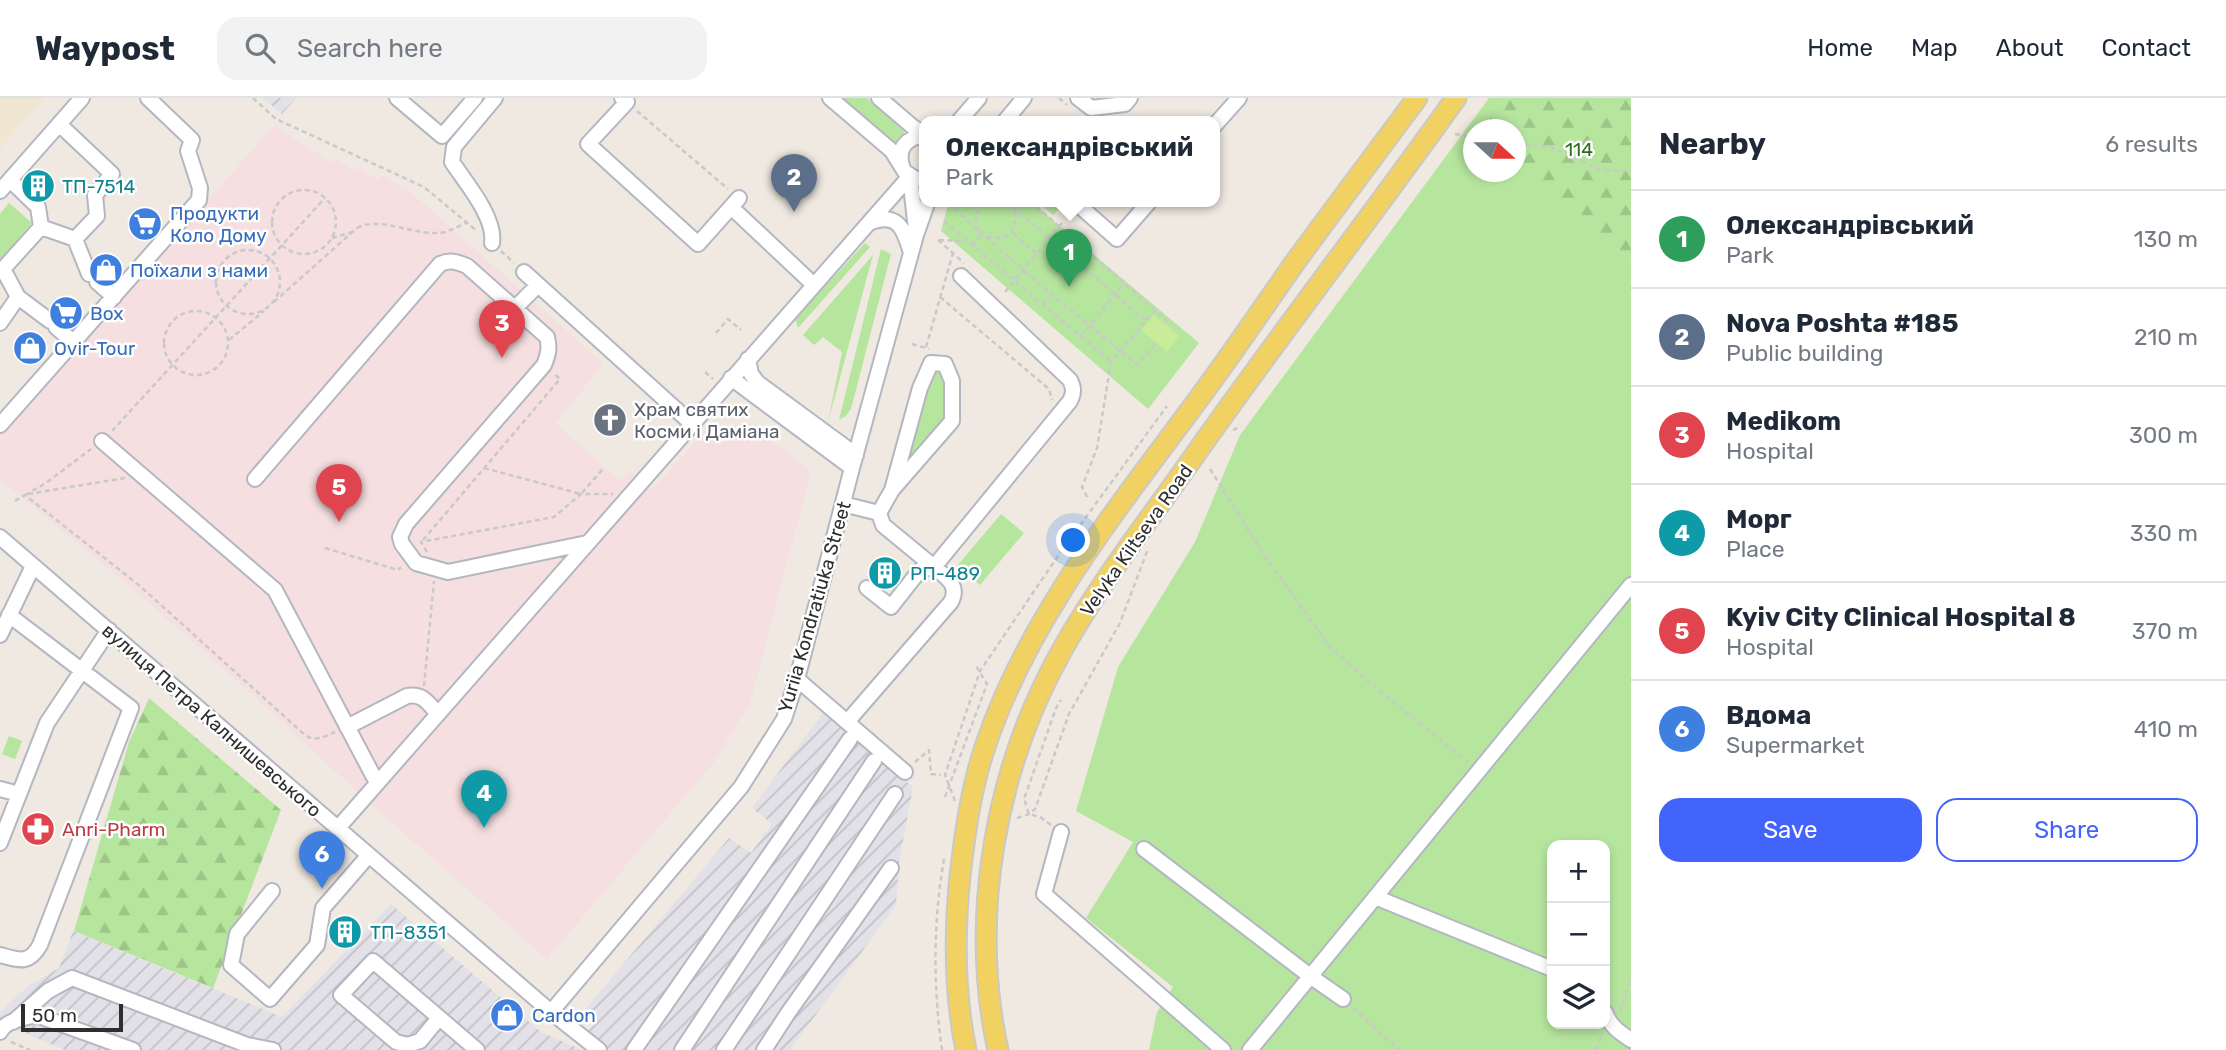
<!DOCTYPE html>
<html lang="en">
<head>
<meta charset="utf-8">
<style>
  body { margin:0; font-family:Rubik,sans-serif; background:#f2f2f3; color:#1f2937 }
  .controls { position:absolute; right:21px; bottom:21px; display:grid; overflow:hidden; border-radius:14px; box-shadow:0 4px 10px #0003 }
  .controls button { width:63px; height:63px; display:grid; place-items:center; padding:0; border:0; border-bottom:2px solid #e0e1e3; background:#fff; color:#1f2937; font:35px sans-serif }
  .compass { position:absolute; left:1463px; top:21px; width:63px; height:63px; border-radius:50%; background:#fff; box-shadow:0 4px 10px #0003; rotate:111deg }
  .scale { position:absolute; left:21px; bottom:18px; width:102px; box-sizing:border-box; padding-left:7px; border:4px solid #2e2e2e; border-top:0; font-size:19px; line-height:24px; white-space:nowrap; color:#2e2e2e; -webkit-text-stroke:5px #fff; paint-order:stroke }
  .you { position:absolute; left:1074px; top:443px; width:24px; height:24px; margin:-18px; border:5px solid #fff; border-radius:50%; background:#1a73e8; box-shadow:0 0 0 10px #1a73e833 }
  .badge { display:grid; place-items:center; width:46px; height:46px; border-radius:50%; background:#4264fb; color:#fff; font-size:23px; font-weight:700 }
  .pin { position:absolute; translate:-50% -58px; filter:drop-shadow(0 2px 4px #0008) }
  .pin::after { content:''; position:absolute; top:37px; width:24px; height:21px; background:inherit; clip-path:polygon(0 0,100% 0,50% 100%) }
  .popup { position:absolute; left:919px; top:18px; width:301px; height:91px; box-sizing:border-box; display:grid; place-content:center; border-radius:14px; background:#fff; filter:drop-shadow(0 2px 5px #0005); font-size:23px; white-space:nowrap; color:#747a83 }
  .popup b { font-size:26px; color:#1f2937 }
  .popup::after { content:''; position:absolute; left:50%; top:100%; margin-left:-14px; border:14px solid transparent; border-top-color:#fff }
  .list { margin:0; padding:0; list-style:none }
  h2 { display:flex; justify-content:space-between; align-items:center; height:91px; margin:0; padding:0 28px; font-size:30px }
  h2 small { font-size:23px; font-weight:400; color:#747a83 }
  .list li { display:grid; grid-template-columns:46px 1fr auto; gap:21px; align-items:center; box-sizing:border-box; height:98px; padding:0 28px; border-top:2px solid #e0e1e3 }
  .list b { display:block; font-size:26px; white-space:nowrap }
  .list p { margin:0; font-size:23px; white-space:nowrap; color:#747a83 }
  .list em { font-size:23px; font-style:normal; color:#747a83 }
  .actions { display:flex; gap:14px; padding:21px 28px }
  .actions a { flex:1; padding:16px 0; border:2px solid #4264fb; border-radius:21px; text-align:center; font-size:24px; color:#4264fb }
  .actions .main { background:#4264fb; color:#fff }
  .icon { flex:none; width:38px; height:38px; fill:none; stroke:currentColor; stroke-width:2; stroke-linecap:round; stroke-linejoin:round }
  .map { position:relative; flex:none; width:1631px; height:952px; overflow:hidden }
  header { display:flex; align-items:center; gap:42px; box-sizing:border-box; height:98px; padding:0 35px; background:#fff; border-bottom:2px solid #e0e1e3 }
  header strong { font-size:33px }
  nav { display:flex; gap:38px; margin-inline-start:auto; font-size:24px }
  .search { width:490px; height:63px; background:#f2f2f3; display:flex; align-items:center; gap:18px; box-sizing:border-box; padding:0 24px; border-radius:21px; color:#747a83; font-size:26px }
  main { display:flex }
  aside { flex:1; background:#fff }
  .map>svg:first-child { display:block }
</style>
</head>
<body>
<header>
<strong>Waypost</strong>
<div class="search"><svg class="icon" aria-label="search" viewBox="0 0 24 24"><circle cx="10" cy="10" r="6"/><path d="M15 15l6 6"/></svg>Search here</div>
<nav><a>Home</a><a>Map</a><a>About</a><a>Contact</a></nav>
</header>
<main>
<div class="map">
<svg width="1631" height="952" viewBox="0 0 1631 952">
  <defs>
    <pattern id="industrial-furrows" width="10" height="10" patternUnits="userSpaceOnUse" patternTransform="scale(1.75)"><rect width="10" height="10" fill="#e3e1e8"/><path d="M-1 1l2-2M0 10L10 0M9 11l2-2" fill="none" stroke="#c3c1c7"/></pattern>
    <pattern id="forest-firs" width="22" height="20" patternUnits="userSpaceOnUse" patternTransform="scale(1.75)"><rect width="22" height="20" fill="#b6e59e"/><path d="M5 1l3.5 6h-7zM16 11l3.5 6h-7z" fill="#9dc588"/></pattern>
  </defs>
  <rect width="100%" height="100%" fill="#efe9e1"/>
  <path fill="url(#industrial-furrows)" d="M263,0H296L282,16Z
    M823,615L913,689L899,764L896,807L790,952H610L587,934L595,925L583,914L729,740L751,755L772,726L752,710Z
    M391,806L541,934L582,952H65L0,924V914L28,888L59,870L73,833L282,919Z"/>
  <path fill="#f0e6d1" d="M0,0H44L0,51Z"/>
  <path fill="#f5dfe0" d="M274,28L332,65L335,61L356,73L360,70L379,82L383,77L402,90L405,89L604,266L555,325L620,383L630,373L652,392L697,342L710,339L720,347L746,323L811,373L750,605L714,664L547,861L364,700L243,588L132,490L0,381V335Z"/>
  <path fill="#b6e59e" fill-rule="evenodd" d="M835,0H867L905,33L892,49Z
    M1489,0H1503L1474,32V74H1516V66L1631,162V952H1149L1157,914L1173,889L1086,820L1133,744L1076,713L1118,569L1195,444L1240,337ZM1552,747H1605V926H1552Z
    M949,103H1030L1199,245L1148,311L941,133Z
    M1036,103H1060L1063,106L1053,117Z
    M9,105L32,125L0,163V116Z
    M865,145L870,149L798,230L795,221Z
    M881,151L891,156L851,311L846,318L839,322Z
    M873,157L828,324L842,254L823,239L814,247L803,237Z
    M938,271L945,276V325L902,378L931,272Z
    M1001,416L1024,435L980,487L957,468Z
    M9,638L22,643L15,661L2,656Z"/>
  <path fill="url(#forest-firs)" d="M1503,0H1631V162L1516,66V32L1475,31Z
    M149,600L281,712L213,890L74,833L129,644Z"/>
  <path fill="#c9ec9a" d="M1154,217L1180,238L1167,254L1141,232Z"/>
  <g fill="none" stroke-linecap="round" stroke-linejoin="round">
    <g stroke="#b4b7c1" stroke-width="18">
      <path id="minor" d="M397,0L442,38L475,0
        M622,0L627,4L588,46L698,146L739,100
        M830,0L892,53L905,74L916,81H924
        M879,0L913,29L924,36
        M1078,0L1091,10L1125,6L1130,0
        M959,23L979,0
        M1005,23L1024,0
        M59,26L112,76L95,97L97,118L75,141
        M1214,28L1239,0
        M902,68C897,51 906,39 924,38
        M910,78L916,132
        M10,82L38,109L41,129L75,141L89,176
        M0,93L82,0
        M1074,103L1117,141L1150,103
        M731,109L814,187
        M869,125C898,113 904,131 911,155
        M492,145C496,120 466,85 452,64L454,49L495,0
        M3,171L41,129
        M0,172L3,171L18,199L50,223
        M524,174L691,325
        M97,184L114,199
        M515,210L538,187
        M0,225L18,199
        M56,229L73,244
        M748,261L751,276L758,285L856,357
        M731,280L852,370
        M0,327L199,102L200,90L188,53L192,42L148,0
        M102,343L275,492L377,685
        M255,381L440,166C450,161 457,164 467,168L547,239C550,250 548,257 544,267L406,426L400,439L402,446L416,465L448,474L587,445
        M843,406L879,415
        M879,415L883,427L934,469L1070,303C1074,295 1074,290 1070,282L961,178
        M879,415L892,392L952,323V283L945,266L931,265L920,290L892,392
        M0,439L551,914L599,952
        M0,537L33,468
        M797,581L905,674
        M847,624L951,504C960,487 946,479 934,469L920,472L891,509L867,490
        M347,629L407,598C423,595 428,605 438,616
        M0,691L19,696
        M338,730L910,78
        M1061,734L1044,796L1223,952
        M0,745L47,625L109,532
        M1144,751L1310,878L1343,901
        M272,793L237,836L231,867L270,901L317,847L323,810L369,757
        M1375,799L1552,871
        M0,857C19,862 29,867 40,847L131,610L9,517
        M551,914L741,689L784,621L797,581L852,370L916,137L928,103
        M1605,914C1610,928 1619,934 1631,942
        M439,920L420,943L408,947L396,944L341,897L373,863L477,952
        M13,924L48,893L72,880L247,947L273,952
        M0,934C6,922 24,920 36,917L133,952
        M634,952L850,641
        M682,952L874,663
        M724,952L895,696
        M764,952L788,915L891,770
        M1250,952L1631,487"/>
    </g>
    <g stroke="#c9c9c9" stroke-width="23">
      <path id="major" d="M966,952C954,894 954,837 960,778C965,734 971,691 985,649C1030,514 1125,402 1208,288C1238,247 1267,204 1296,163C1336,108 1377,54 1417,0
        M998,952C969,820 995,672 1061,554C1100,484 1151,420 1197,354C1281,235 1371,119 1456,0"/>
    </g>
    <path stroke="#c9c9c9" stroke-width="2.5" stroke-dasharray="5 3.5" stroke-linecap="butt" d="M253,0L276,21L424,89L477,133
      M1059,0L1067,7
      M637,13L728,91
      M1455,36L1474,39
      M1516,46L1551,49L1601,72L1631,73
      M272 124a32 32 0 1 1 64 0a32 32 0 1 1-64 0Z
      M1006,103L1145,222
      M1030,103L1172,227
      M948,105L1023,172L1137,267L1156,245
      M944,123L1111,264
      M357,130C382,117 417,140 445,134C452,132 459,128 466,125
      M979,133C973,121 976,109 988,103
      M1013,135L1037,156
      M987,139L1002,140L1012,134L1016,119L1012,110
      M332,140L352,134
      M938,142L964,165
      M939,142L967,143
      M973,148L981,136
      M216 184a32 32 0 1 1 64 0a32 32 0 1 1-64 0Z
      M501,153L514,165
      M1079,164L1088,153
      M1005,194L1062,125
      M940,199L1049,291L1052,302
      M274,204L357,130
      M1043,206L1051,196
      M164 245a32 32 0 1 1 64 0a32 32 0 1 1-64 0Z
      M716,235L728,221L741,232
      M1081,238L1124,185
      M229,242L264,213
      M912,246L929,251
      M926,249L953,155
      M705,274L713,281
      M1233,332L1241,328
      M112,333L325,100
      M484,370L581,396L603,371
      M1210,371L1266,460L1330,549L1370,585L1468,664
      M28,396L125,380
      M25,397L46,385L91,351
      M1087,399L1082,389L1097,350L1111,264L1155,212
      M15,403L25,397L140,488L305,637C315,644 324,639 335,634
      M423,442L560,281L553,275
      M325,450L398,472L401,469
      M427,454L421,444L554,419L581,396H613
      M424,588L434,483
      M915,664L929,652L931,676L941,677
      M945,699L987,586L976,568
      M955,703L945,677L980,573L1062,452L1167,308
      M1017,720L1029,716L1035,711L1069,616L1120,525L1148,451
      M1051,727L1040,719L1029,716L1024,701L1056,610L1061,602
      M1353,910L1399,952
      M1620,913L1631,880
      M11,944L30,952
      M942,952C933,888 933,825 944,761
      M1596,952L1603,935"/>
    <use href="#minor" stroke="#fff" stroke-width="14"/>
    <use href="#major" stroke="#f2d163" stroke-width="19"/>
  </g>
  <defs>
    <g id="building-disc" transform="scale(1.75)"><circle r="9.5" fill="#0f9aa8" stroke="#fff"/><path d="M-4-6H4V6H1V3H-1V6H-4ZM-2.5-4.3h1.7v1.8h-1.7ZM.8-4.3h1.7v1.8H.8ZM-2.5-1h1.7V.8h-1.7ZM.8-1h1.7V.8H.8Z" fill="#fff"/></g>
    <g id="supermarket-disc" transform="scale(1.75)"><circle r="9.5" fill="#3f7fe0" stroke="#fff"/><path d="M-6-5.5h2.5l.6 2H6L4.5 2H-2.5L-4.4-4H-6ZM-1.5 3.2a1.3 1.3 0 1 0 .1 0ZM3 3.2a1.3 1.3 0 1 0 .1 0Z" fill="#fff"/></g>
    <g id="shop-disc" transform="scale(1.75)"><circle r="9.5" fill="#3f7fe0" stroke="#fff"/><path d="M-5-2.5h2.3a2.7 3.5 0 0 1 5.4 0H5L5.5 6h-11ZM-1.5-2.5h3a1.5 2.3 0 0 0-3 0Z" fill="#fff"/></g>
    <g id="church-disc" transform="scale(1.75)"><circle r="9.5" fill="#6b7280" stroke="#fff"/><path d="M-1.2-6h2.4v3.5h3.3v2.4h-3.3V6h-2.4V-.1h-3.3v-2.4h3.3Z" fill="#fff"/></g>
    <g id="pharmacy-disc" transform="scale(1.75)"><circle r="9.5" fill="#e0444e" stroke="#fff"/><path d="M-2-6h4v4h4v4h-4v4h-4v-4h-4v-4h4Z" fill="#fff"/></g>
  </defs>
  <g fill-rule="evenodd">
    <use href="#building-disc" x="38" y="88"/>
    <use href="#supermarket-disc" x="145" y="126"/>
    <use href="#shop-disc" x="106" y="172"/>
    <use href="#supermarket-disc" x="66" y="215"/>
    <use href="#shop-disc" x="30" y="250"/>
    <use href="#church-disc" x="610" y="322"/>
    <use href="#building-disc" x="885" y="475"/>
    <use href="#pharmacy-disc" x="38" y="731"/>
    <use href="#building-disc" x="345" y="834"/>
    <use href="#shop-disc" x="507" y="917"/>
  </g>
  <g text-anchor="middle" stroke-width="5" stroke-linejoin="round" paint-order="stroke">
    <g font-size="19" fill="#2c6e1b" stroke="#fff">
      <text x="1579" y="58">114</text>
    </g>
    <g font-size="19" fill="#0d838f" stroke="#fff" text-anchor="start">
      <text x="62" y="95">ТП-7514</text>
      <text x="910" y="482">РП-489</text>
      <text x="370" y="841">ТП-8351</text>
    </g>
    <g font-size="19" fill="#366cbe" stroke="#fff" text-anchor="start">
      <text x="170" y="122">Продукти<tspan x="170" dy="22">Коло Дому</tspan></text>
      <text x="130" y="179">Поїхали з нами</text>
      <text x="90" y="222">Box</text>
      <text x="54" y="257">Ovir-Tour</text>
      <text x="532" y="924">Cardon</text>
    </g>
    <g font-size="19" fill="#5b616d" stroke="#fff" text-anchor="start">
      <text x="634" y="318">Храм святих<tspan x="634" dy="22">Косми і Даміана</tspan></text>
    </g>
    <g font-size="19" fill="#2e2e2e" stroke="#fff">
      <text transform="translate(1136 442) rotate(-55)" y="7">Velyka Kiltseva Road</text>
      <text transform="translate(814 509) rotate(-74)" y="7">Yuriia Kondratiuka Street</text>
      <text transform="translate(212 622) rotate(41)" y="7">вулиця Петра Калнишевського</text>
    </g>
    <g font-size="19" fill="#be3a42" stroke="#fff" text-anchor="start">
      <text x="62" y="738">Anri-Pharm</text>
    </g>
  </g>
</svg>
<div class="controls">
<button>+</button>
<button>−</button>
<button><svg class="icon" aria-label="layers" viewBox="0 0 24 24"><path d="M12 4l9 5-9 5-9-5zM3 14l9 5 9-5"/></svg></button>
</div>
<svg class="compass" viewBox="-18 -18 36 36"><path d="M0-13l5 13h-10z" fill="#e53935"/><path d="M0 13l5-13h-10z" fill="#747a83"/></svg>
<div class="scale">50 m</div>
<div class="you"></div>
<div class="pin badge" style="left:1069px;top:189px;background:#2e9e5b">1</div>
<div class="popup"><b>Олександрівський</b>Park</div>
<div class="pin badge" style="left:794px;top:114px;background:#5c6f8a">2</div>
<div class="pin badge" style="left:502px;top:260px;background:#e0444e">3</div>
<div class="pin badge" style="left:484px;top:730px;background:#0f9aa8">4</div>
<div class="pin badge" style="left:339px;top:424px;background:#e0444e">5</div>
<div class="pin badge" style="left:322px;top:791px;background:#3f7fe0">6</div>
</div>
<aside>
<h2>Nearby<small>6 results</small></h2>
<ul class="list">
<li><span class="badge" style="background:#2e9e5b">1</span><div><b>Олександрівський</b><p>Park</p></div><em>130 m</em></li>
<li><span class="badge" style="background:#5c6f8a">2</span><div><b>Nova Poshta #185</b><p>Public building</p></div><em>210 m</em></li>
<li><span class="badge" style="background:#e0444e">3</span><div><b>Medikom</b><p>Hospital</p></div><em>300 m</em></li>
<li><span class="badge" style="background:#0f9aa8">4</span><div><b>Морг</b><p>Place</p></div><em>330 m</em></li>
<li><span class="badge" style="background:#e0444e">5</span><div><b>Kyiv City Clinical Hospital 8</b><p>Hospital</p></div><em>370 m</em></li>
<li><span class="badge" style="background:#3f7fe0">6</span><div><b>Вдома</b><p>Supermarket</p></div><em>410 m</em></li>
</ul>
<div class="actions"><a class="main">Save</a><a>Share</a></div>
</aside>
</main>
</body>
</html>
